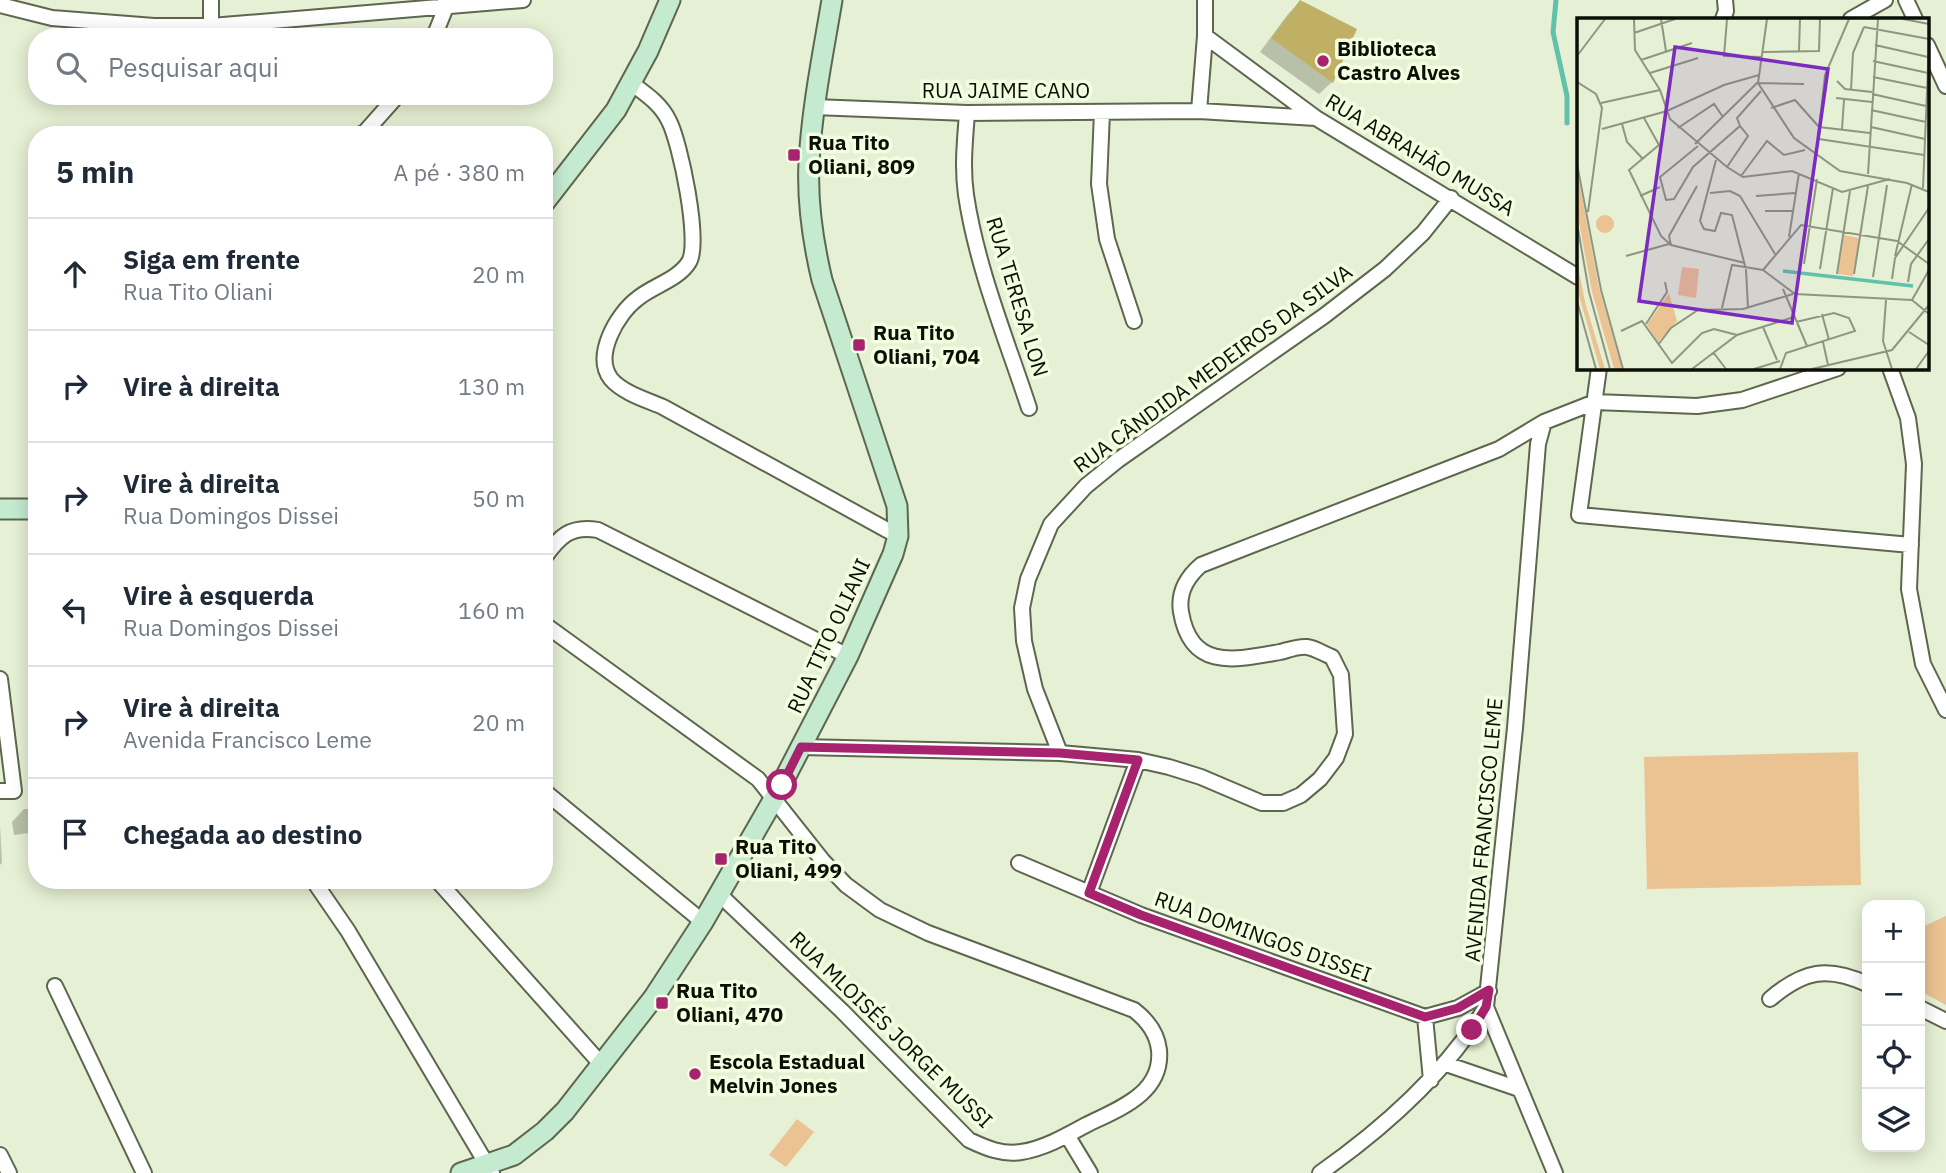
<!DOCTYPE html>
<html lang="pt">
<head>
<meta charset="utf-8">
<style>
  body { margin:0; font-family:"IBM Plex Sans",sans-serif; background:#f6f6f7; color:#1f2937 }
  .controls { position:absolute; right:21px; bottom:21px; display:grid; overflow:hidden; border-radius:14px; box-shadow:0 4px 18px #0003 }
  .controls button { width:63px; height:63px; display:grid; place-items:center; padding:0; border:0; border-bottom:2px solid #e0e1e3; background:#fff; color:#1f2937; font:35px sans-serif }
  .stop { position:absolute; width:21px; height:21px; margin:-16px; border:5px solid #a7236e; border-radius:50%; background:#fff }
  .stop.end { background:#a7236e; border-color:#fff; box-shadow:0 2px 7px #0008 }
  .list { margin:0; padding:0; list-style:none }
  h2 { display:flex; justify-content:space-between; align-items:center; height:91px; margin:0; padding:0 28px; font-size:30px }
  h2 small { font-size:23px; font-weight:400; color:#747a83 }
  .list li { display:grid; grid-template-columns:46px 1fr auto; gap:21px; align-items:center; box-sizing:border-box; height:112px; padding:0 28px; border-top:2px solid #e0e1e3 }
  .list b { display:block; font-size:26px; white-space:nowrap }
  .list p { margin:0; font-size:23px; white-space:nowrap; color:#747a83 }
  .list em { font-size:23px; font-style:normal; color:#747a83 }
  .icon { flex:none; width:38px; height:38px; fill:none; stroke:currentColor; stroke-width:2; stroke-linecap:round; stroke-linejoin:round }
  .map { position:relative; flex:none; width:1946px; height:1173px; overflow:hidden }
  .search { position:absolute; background:#fff; box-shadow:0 4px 18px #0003; left:28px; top:28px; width:525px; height:77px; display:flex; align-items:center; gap:18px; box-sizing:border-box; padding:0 24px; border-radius:28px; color:#747a83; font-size:26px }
  .panel { position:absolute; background:#fff; box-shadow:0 4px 18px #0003; left:28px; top:126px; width:525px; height:763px; border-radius:28px }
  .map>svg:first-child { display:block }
</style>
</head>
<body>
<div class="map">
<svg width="1946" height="1173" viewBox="0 0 1946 1173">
  <rect width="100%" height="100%" fill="#e6f0d4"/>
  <path fill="#ebc292" d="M1858,752L1861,885L1647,889L1644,757Z
    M1946,916V1005L1920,991V928Z
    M797,1119L814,1132L786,1167L769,1155Z"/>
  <path fill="#0003" d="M1301,1L1332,82L1319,94L1260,52L1288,14Z
    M24,809H37V832L14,835L12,822Z
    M0,825L2,863L0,865Z"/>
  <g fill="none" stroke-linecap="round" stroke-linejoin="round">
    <path stroke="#62c1ac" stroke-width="5" d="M1556,0L1553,32L1567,96V123"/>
  </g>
  <path fill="#c0b066" d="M1300,0L1357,29L1333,83L1271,38Z"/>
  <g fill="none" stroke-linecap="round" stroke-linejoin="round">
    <g stroke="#5d664e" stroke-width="18">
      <path id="street" d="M1205,0V36L1316,118L1578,277
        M1906,0L1915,19
        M0,5L52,18L154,26H211L523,0
        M1723,19L1726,11L1725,0
        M1851,19L1885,0
        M211,26V0
        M434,37L446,7L445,0
        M1927,45L1946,86
        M631,83C646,94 661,104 669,121C680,142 701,242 689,262C678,280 652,286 637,299C617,314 593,356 611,379C623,393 647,400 663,407L898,536
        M814,107L967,113L1199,111L1316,118
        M1199,111L1205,36
        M1102,112L1099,184L1107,239L1134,321
        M967,113C965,140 962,167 966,195C977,268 1006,338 1029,408
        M360,135L366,131L397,96
        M1599,368L1579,515L1911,545
        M1890,368L1908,418L1914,464L1909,589L1923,664L1946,710
        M544,558C559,537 570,525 598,530L848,656
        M544,624L758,779L823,861L846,885L880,910L928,933L1134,1010C1147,1020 1157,1032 1159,1050C1163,1094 1118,1109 1086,1125C1066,1136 1043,1149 1021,1152C1002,1155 986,1148 969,1140L842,1011L719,894
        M0,679L14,791H0
        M801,747L1060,753L1138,760L1169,767L1201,777L1262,803H1283L1301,795L1320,779L1336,758L1345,734L1341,675L1332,657C1324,654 1315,648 1307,647C1299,646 1288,650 1280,652C1235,660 1191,671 1181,612C1178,593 1187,577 1201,565L1499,449L1544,422L1595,402L1697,406L1742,400L1838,368
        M1060,753L1035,689L1024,641L1022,608L1028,579L1051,524L1086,486L1118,460L1324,316L1385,269L1423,233L1451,198
        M544,791L703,922
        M1019,863L1141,915L1425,1017L1458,1008L1489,991
        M313,880L348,931L492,1173
        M437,880L601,1064
        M1089,893L1138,760
        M55,986L144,1173
        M1770,999C1804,970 1828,966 1867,984
        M1486,1007L1555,1173
        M1920,1008L1946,1021
        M1425,1017L1431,1080
        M1446,1064L1519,1089
        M1067,1135L1090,1173
        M0,1155L9,1173
        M1320,1173C1384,1128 1445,1074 1486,1007L1515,728L1538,444L1544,422"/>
    </g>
    <g stroke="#5d664e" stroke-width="23">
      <path id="secondary" d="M544,203L616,110L648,51L670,0
        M0,509H37
        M461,1173L514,1155L545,1131L565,1111L654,997L703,922L775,797L848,656L893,554L898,536L897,506L822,280C813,242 807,201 809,162C812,107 823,54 832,0"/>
    </g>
    <use href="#street" stroke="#fff" stroke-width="14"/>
    <use href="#secondary" stroke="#c4ead0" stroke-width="19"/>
  </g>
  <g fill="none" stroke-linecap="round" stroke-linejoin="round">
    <path stroke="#a7236e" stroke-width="9" d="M782,785L801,747L1060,753L1138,760L1089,893L1141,915L1425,1017L1458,1008L1489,990L1486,1007L1472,1030"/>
  </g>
  <g fill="#a7236e" stroke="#f3fee1" stroke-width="2.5">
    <circle cx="1323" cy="61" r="7"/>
    <rect x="787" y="148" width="14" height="14" rx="3.5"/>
    <rect x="852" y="338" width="14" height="14" rx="3.5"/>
    <rect x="714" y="852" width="14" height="14" rx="3.5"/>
    <rect x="655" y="996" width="14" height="14" rx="3.5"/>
    <circle cx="695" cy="1074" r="7"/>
  </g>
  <g text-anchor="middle" stroke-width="7" stroke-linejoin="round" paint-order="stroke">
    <g font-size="21" font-weight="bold" fill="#0b0f06" stroke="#f3fee1" text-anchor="start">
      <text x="1337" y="56">Biblioteca<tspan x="1337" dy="24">Castro Alves</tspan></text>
      <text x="808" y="150">Rua Tito<tspan x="808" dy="24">Oliani, 809</tspan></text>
      <text x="873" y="340">Rua Tito<tspan x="873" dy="24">Oliani, 704</tspan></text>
      <text x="735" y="854">Rua Tito<tspan x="735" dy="24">Oliani, 499</tspan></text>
      <text x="676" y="998">Rua Tito<tspan x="676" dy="24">Oliani, 470</tspan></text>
      <text x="709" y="1069">Escola Estadual<tspan x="709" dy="24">Melvin Jones</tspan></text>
    </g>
    <g font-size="21" fill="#0b0f06" stroke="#f3fee1">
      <text x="1006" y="98">RUA JAIME CANO</text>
      <text transform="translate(1420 155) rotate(31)" y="7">RUA ABRAHÃO MUSSA</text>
      <text transform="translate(1017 297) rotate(73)" y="7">RUA TERESA LON</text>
      <text transform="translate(1213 369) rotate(-36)" y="7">RUA CÂNDIDA MEDEIROS DA SILVA</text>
      <text transform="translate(829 636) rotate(-65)" y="7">RUA TITO OLIANI</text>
      <text transform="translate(1484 830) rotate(-85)" y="7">AVENIDA FRANCISCO LEME</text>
      <text transform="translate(1263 937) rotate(20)" y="7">RUA DOMINGOS DISSEI</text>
      <text transform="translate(891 1030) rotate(44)" y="7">RUA MLOISÉS JORGE MUSSI</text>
    </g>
  </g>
  <g transform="translate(1577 18)">
    <rect width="352" height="352" fill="#e6f0d4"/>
    <path d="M0,152L22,270L45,351H37L15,274L0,194ZM19 206a9 9 0 1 1 18 0a9 9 0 1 1-18 0ZM267,217L282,220L276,258L261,256ZM0,243L8,284L28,351H23L1,274ZM105,249L122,251L119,280L101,277ZM92,275L100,303L81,324L70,307Z" fill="#ebc292"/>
    <path fill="none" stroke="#62c1ac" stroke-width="3.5" d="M206,253L336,268"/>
    <path fill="none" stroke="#8e9682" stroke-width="2" d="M57,1L58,32L83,72L93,101L150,149L166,159L215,153L265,174L313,161M84,1L89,33M150,1L147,38L185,39M190,1L181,65L217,120L263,153L330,165L352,174M326,1L352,6M287,9L352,21M57,15L98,1M298,27L351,39M222,33L223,1M186,34L242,33L243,1M0,38L28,1M64,42L115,25M296,43L351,55M73,55L121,40M296,59L350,70M260,63L268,71L295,74M0,64L19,76L25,90L11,194M181,65L227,66M274,72L276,35L287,9M295,76L349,88M259,80L295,84M24,85L83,72M194,90L218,82L242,109L293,115M294,92L349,104M67,100L82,127L52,152L84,218L94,227L168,245M45,106L50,124L65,140M163,108L160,100L184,73M294,109L348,121M101,110L137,86L146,99M25,111L90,93L147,67L182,57M265,111L267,82M242,121L347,137M118,126L181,64M121,128L83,159L89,182L97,181L116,149L163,108L171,118L150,149M239,139L248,57L272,1M139,142L123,203L127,211L138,213L144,195L155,197L169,252L171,290M0,146L24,272L46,351M291,156L301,1M164,158L190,123L207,137L228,132M346,170L352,25M133,175L153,173L163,178L198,236M63,178L83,169M179,178L218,175M188,193H216M0,205L12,274L33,351M212,219L222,155M94,227L92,218L120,168M49,238L92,226M318,238L335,166M227,246L240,161M243,251L256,170M186,252L224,207L320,223L352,246M186,252L218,276L335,282M260,256L273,173M277,256L291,168M296,259L310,167M315,261L318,240L352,190M331,264L334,246L352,221M206,271L230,328M309,282L306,323L315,351M335,282L352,252M335,282L352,296M0,283L19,351M145,290L155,247L186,252M245,296L252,322M69,306L90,274L88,264M186,309L200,342M44,313L65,303L95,345L125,315L137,311L160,317M332,314L352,327M246,324L251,347M81,327L94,310L121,292L166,291L216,276M136,334L149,351M115,351L160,317L217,299M177,351L203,343M203,351L209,335L278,313L272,300L257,295L219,304M235,351L315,332L352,287M339,351L352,333"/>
    <path fill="#7b2cbf" fill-opacity="0.15" stroke="#7b2cbf" stroke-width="3.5" d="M98,29L251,51L215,305L62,283Z"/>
    <rect width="352" height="352" fill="none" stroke="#0b0f06" stroke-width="3.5"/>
  </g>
</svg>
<div class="controls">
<button>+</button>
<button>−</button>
<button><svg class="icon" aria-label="locate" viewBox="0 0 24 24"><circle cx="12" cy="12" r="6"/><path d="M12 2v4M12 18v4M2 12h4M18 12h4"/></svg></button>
<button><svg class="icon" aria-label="layers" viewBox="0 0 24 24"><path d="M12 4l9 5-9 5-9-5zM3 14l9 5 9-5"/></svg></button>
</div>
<div class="stop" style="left:782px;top:785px"></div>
<div class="stop end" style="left:1472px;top:1030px"></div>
<div class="search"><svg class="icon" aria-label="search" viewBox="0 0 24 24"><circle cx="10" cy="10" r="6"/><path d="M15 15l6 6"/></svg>Pesquisar aqui</div>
<section class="panel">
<h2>5 min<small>A pé · 380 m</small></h2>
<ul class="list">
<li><svg class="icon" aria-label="ahead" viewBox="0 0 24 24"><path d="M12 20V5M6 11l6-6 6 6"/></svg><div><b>Siga em frente</b><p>Rua Tito Oliani</p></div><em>20 m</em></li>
<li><svg class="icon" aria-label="right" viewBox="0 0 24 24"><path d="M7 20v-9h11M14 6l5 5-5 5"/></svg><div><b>Vire à direita</b></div><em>130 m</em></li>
<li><svg class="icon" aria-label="right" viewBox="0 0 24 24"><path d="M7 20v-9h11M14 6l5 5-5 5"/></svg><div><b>Vire à direita</b><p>Rua Domingos Dissei</p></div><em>50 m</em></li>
<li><svg class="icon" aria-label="left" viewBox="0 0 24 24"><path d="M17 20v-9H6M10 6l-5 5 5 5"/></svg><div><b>Vire à esquerda</b><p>Rua Domingos Dissei</p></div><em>160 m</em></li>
<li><svg class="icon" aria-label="right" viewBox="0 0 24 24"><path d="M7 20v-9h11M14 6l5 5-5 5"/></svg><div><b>Vire à direita</b><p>Avenida Francisco Leme</p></div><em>20 m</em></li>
<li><svg class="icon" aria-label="arrive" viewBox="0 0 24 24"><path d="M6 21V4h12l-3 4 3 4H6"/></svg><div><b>Chegada ao destino</b></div></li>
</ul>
</section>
</div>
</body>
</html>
